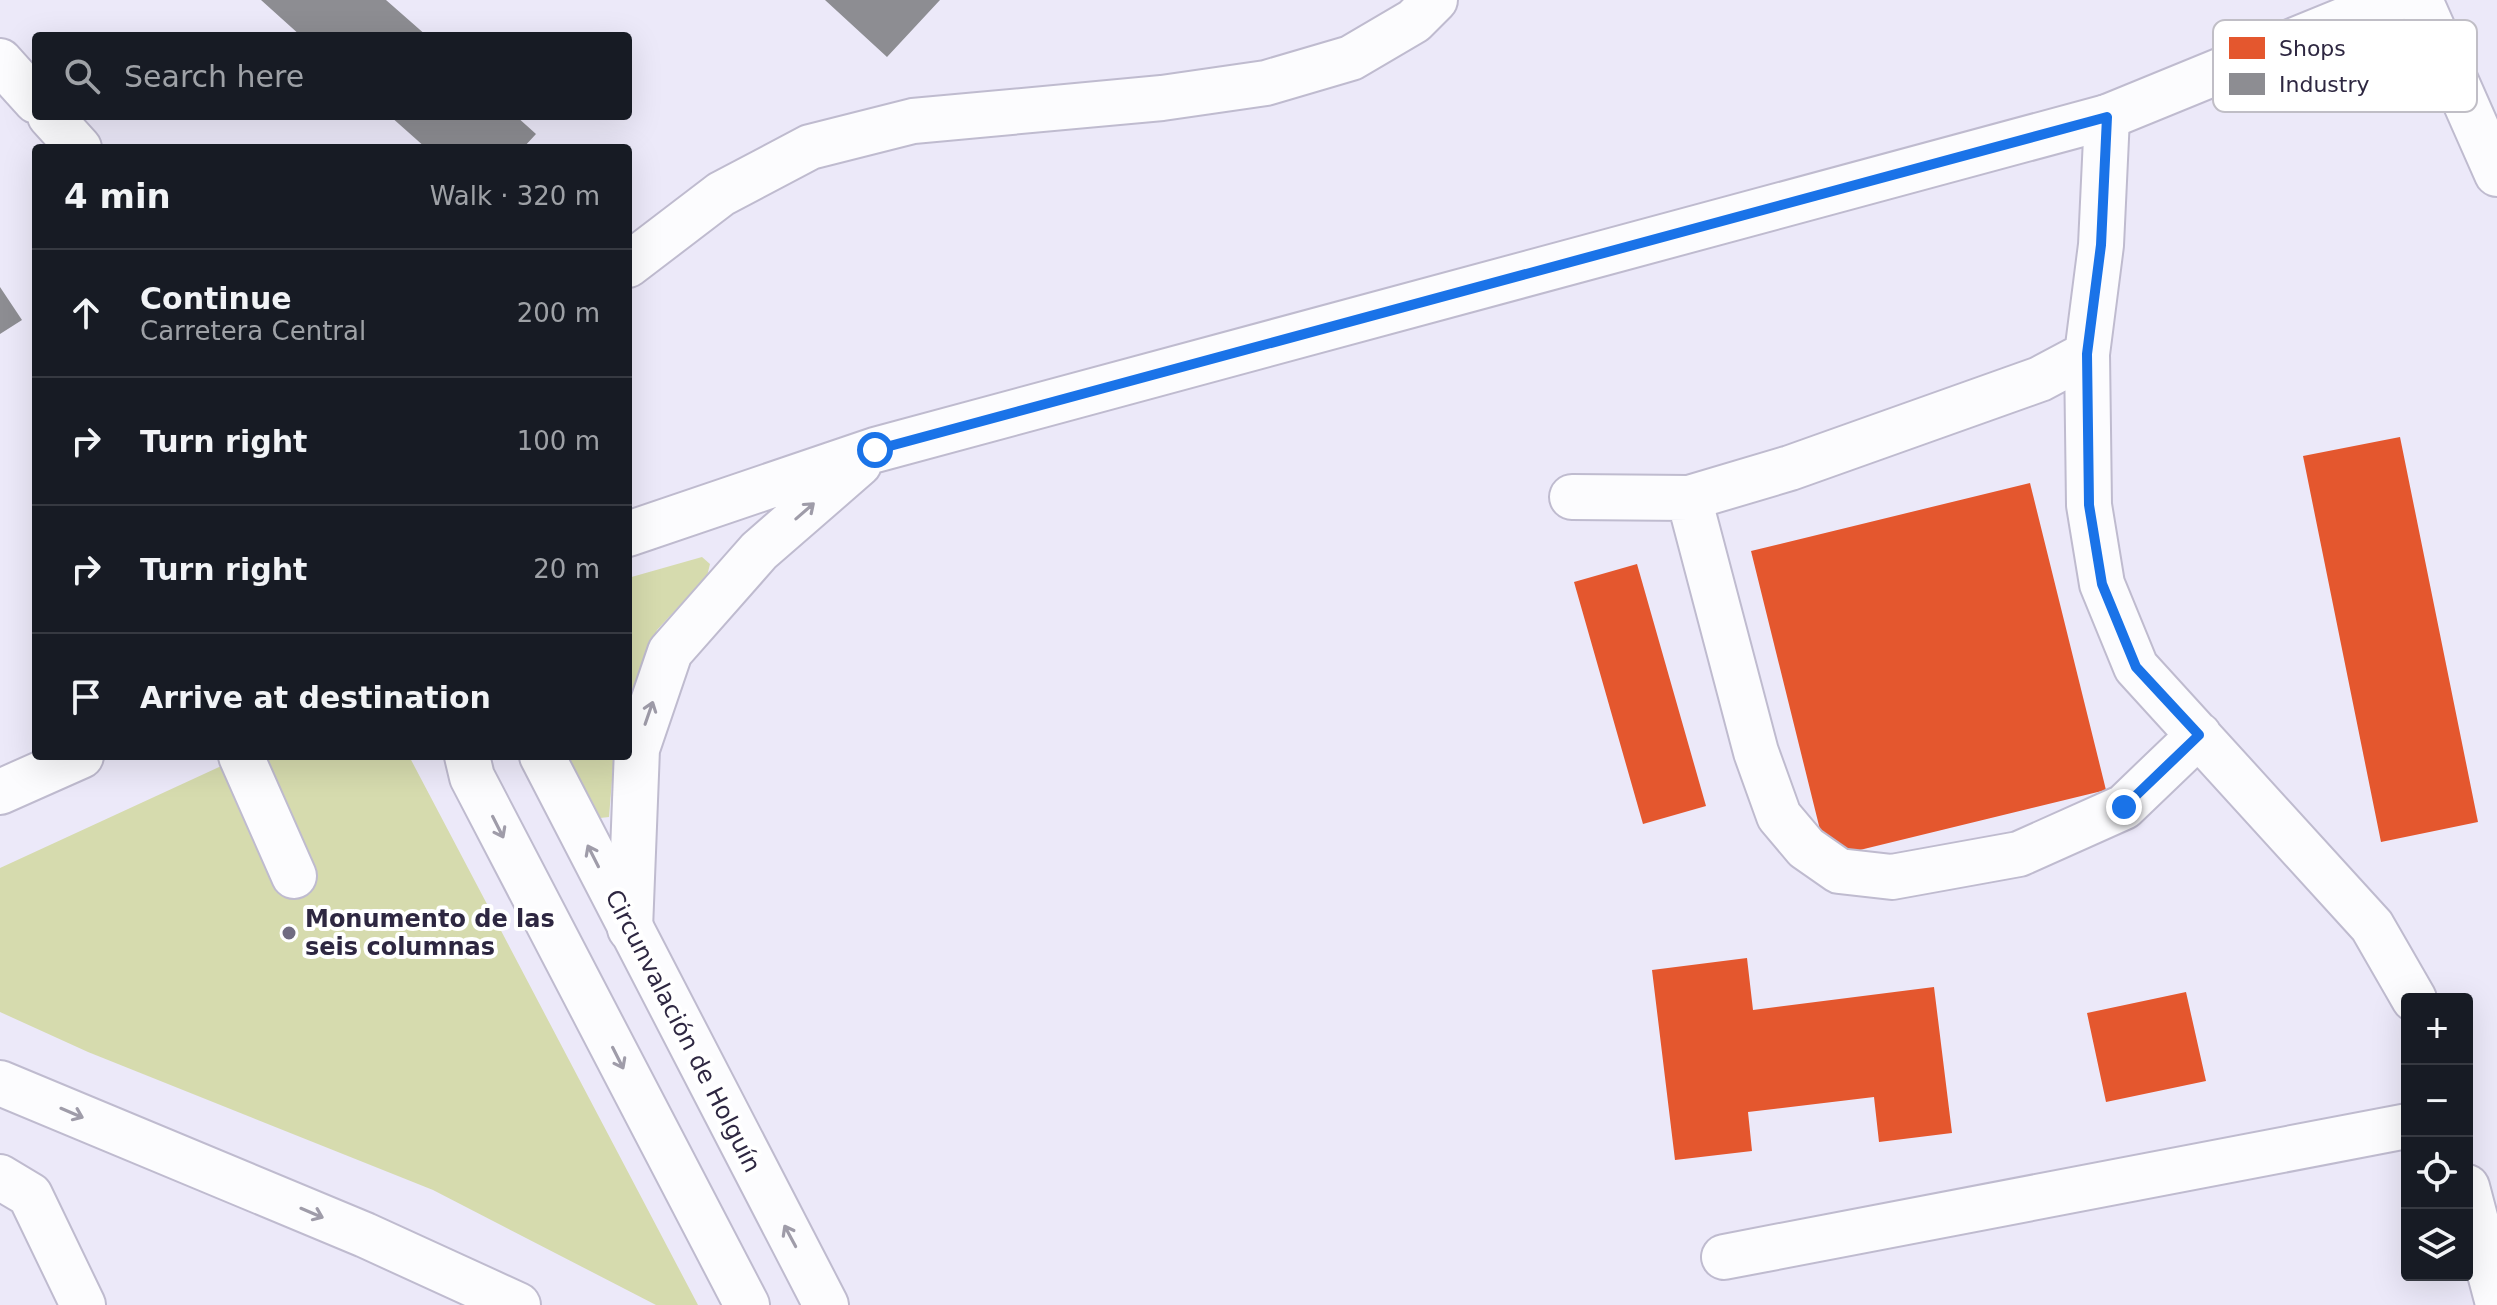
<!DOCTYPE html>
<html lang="en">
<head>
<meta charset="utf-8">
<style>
  body { margin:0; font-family:"DejaVu Sans",sans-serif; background:#20242c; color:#f1f3f6 }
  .controls { position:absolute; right:24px; bottom:24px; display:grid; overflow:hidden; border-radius:8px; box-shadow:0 8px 32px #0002 }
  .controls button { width:72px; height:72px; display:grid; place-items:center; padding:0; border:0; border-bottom:2px solid #363941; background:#171b24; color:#f1f3f6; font:40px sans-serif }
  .stop { position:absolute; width:24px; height:24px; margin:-18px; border:6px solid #1a73e8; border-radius:50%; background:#fff }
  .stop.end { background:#1a73e8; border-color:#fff; box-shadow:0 2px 8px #0008 }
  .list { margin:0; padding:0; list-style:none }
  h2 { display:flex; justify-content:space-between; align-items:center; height:104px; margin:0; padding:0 32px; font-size:34px }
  h2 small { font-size:26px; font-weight:400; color:#9ea1a6 }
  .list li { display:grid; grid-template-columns:52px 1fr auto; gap:24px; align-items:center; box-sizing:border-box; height:128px; padding:0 32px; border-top:2px solid #363941 }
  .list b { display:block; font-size:30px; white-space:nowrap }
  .list p { margin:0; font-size:26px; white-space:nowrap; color:#9ea1a6 }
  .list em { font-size:26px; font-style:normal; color:#9ea1a6 }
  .icon { flex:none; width:44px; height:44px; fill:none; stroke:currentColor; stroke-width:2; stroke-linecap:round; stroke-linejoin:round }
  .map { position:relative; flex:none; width:2497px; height:1305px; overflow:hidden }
  .search { position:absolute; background:#171b24; box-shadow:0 8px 32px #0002; left:32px; top:32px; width:600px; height:88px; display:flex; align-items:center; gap:20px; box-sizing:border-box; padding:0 28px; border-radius:8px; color:#9ea1a6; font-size:30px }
  .panel { position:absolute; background:#171b24; box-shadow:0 8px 32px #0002; left:32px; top:144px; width:600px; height:616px; border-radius:8px }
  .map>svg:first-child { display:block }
</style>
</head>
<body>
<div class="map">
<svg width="2497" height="1305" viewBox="0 0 2497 1305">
  <rect width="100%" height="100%" fill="#ece9f9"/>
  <path fill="#d6dbae" d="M702,557L710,564L707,576L657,630L628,710V578Z
    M243,756H409L698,1305H656L433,1190L88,1052L0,1012V868Z
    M566,756H614L609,817L600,818Z"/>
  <path fill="#e4572e" d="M2400,437L2478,822L2381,842L2303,456Z
    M2030,483L2106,790L1827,858L1751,551Z
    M1637,564L1706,806L1643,824L1574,582Z
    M1747,958L1753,1010L1934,987L1952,1133L1879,1142L1874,1097L1748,1112L1752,1151L1675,1160L1652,970Z
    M2186,992L2206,1081L2106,1102L2087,1013Z"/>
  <path fill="#8d8d92" d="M261,0H386L427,36H301Z
    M825,0H940L887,57Z
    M390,116H516L536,134L523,148H426Z
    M0,287L22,320L0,334Z"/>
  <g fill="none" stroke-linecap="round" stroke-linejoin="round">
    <g stroke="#bfbbcf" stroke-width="48">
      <path id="minor" d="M2420,0L2497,174
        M0,61L36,101
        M50,116L79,148
        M2107,117L2101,245L2087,354L2089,505L2102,584L2136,667L2372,926L2414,999
        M628,265L721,194L810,147L913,121L1162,98L1266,83L1351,58L1414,21L1435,0
        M1572,497L1689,498L1790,468L2040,379L2087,354
        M1689,498L1756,752L1779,816L1806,848L1839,871L1892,877L2019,854L2124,807L2199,735
        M241,756L294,876
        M0,1177L30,1195L83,1305
        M2467,1187L2497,1300
        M1724,1257L2407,1126"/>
    </g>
    <g stroke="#bfbbcf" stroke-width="48">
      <path id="major" d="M628,534L875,450L2107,117L2393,0
        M630,929L637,749L670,652L759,551L859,464"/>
    </g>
    <g stroke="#bfbbcf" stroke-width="48">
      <path id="highway" d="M467,756L472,777L747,1305
        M542,756L826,1305
        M0,792L81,756
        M0,1083L365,1235L518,1305"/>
    </g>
    <use href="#minor" stroke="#fcfcfe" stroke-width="44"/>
    <use href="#major" stroke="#fcfcfe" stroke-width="44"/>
    <use href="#highway" stroke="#fcfcfe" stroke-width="44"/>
  </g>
  <defs><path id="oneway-shaft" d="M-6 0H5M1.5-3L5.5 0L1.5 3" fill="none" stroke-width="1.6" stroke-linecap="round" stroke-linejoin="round" transform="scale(2)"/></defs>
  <g stroke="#9f9ca9">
    <use href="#oneway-shaft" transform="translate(805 511) rotate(-41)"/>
    <use href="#oneway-shaft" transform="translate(649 713) rotate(-71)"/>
    <use href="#oneway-shaft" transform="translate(498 827) rotate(63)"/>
    <use href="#oneway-shaft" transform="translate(593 856) rotate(-117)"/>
    <use href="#oneway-shaft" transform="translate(618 1058) rotate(63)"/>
    <use href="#oneway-shaft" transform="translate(72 1113) rotate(23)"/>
    <use href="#oneway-shaft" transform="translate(312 1213) rotate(23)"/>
    <use href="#oneway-shaft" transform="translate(790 1236) rotate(-118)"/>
  </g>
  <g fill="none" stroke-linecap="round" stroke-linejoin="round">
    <path stroke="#1a73e8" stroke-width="10" d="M875,450L2107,117L2101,245L2087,354L2089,505L2102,584L2136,667L2199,735L2124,807"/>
  </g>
  <circle fill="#706b81" stroke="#fff" stroke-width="3" cx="289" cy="933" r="8"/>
  <g text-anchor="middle" stroke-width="8" stroke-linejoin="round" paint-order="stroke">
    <g font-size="24" font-weight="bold" fill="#2e2741" stroke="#fff" text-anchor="start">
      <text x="305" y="927">Monumento de las<tspan x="305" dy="28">seis columnas</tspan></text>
    </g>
    <g font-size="24" fill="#2e2741" stroke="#fff">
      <text transform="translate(683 1031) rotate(63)" y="8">Circunvalación de Holguín</text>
    </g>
  </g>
  <rect x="2213" y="20" width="264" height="92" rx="12" fill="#fff" stroke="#c0bec6" stroke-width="2"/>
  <rect x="2229" y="37" width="36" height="22" fill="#e4572e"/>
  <rect x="2229" y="73" width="36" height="22" fill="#8d8d92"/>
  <g font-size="22" fill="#2e2741">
    <text x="2279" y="56">Shops</text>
    <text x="2279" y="92">Industry</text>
  </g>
</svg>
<div class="controls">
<button>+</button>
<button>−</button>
<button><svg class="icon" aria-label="locate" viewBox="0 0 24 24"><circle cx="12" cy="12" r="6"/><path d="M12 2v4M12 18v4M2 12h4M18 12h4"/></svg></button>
<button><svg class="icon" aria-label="layers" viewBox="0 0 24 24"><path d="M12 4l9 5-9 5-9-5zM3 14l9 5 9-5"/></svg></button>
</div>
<div class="stop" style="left:875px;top:450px"></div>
<div class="stop end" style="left:2124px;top:807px"></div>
<div class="search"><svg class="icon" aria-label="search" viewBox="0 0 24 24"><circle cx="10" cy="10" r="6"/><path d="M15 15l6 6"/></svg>Search here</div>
<section class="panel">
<h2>4 min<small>Walk · 320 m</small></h2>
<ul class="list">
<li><svg class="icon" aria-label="ahead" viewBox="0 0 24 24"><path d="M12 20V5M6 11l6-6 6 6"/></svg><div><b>Continue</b><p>Carretera Central</p></div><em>200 m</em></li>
<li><svg class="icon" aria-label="right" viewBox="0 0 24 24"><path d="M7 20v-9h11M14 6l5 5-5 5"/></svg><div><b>Turn right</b></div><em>100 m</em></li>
<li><svg class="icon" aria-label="right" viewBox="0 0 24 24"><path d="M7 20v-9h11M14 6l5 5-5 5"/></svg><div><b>Turn right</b></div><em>20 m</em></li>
<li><svg class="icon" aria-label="arrive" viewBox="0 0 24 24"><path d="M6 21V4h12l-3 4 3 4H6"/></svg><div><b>Arrive at destination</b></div></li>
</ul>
</section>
</div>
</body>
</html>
